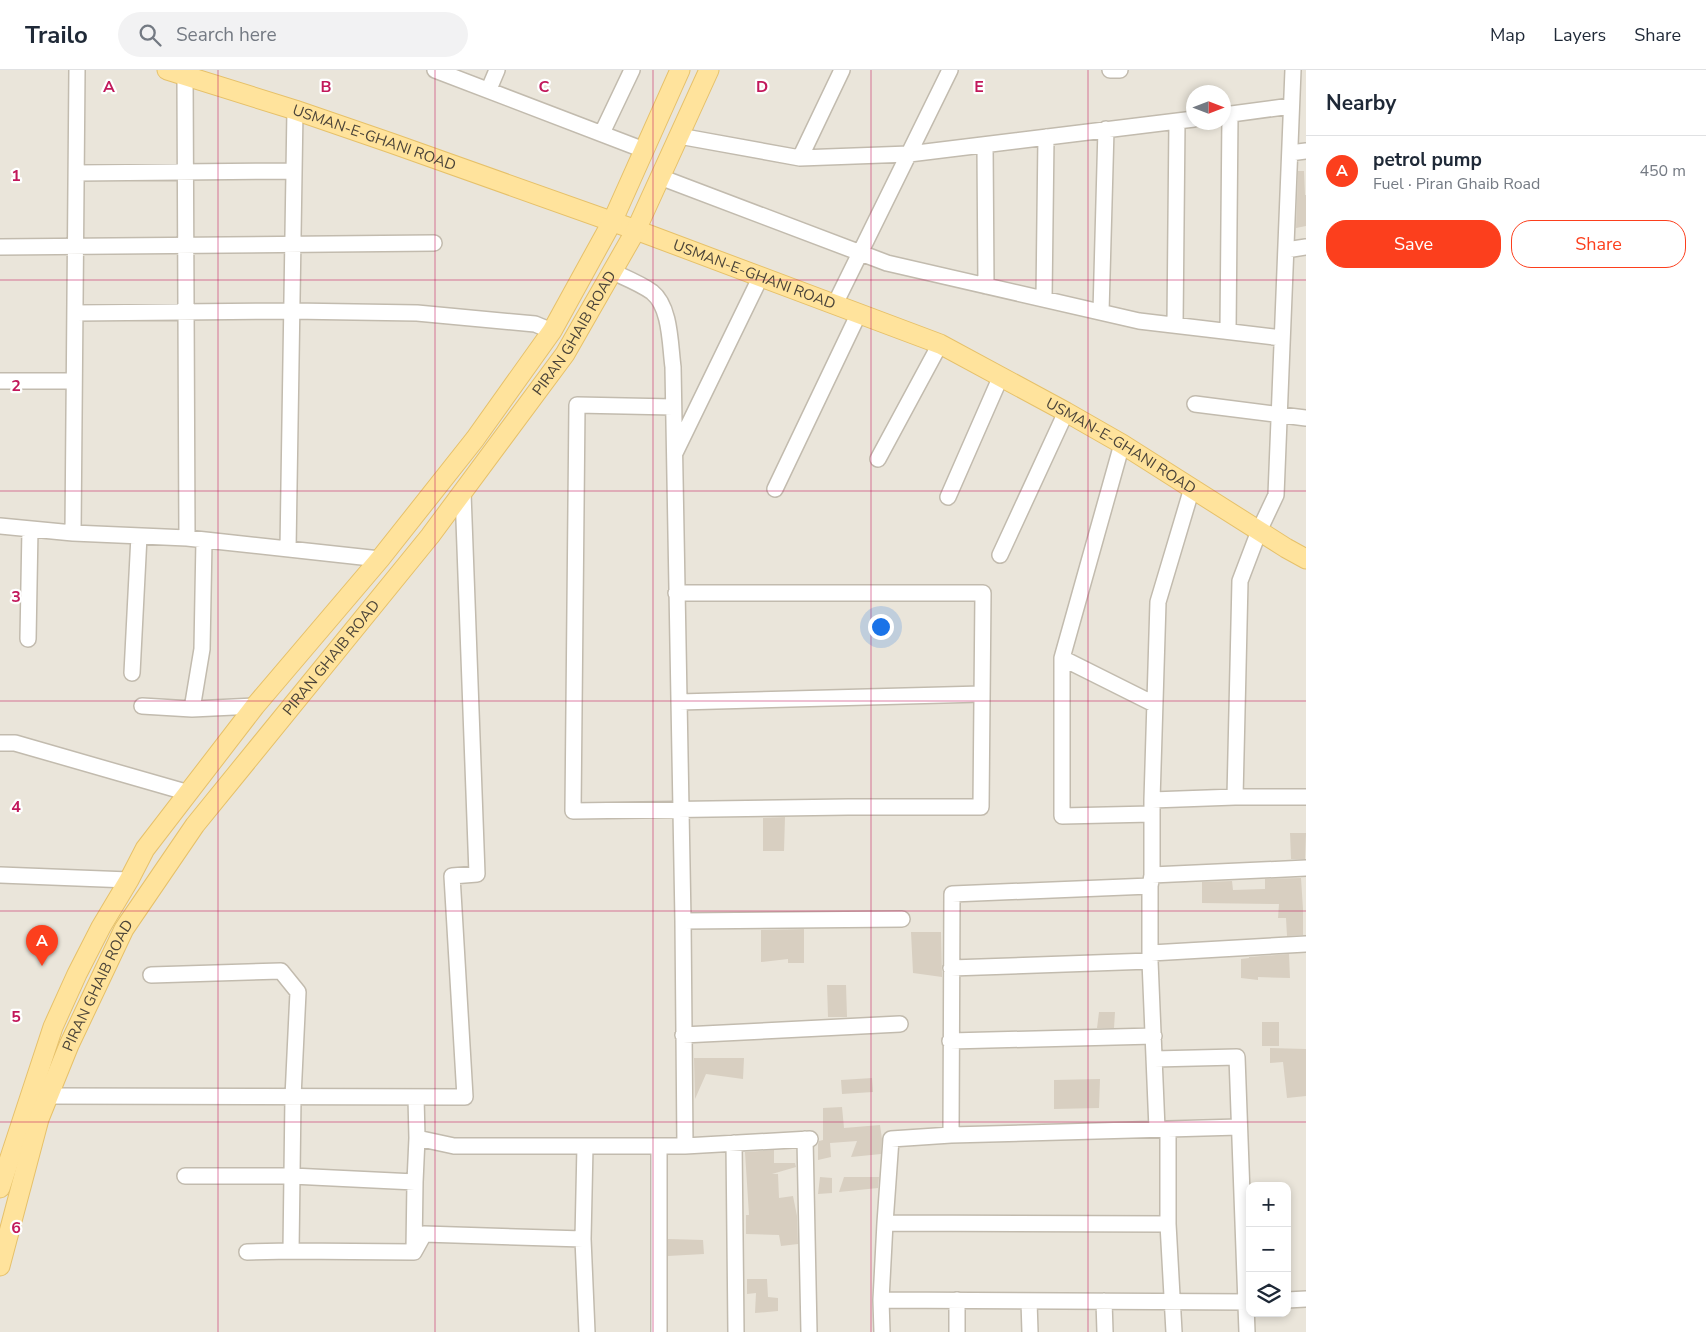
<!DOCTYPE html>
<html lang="en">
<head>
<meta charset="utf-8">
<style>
  body { margin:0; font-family:"Nunito Sans",sans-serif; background:#f2f2f3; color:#1f2937 }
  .controls { position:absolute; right:15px; bottom:15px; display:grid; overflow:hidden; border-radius:10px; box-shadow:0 2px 8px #0003 }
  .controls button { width:45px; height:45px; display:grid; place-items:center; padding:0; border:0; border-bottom:1px solid #e0e1e3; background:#fff; color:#1f2937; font:25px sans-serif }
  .compass { position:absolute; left:1186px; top:15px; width:45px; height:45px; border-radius:50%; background:#fff; box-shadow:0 2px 8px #0003; rotate:90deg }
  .you { position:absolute; left:880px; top:556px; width:18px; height:18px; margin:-12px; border:4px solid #fff; border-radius:50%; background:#1a73e8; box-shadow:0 0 0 8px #1a73e833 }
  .badge { display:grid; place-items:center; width:32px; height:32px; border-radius:50%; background:#fc3f1d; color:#fff; font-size:16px; font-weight:700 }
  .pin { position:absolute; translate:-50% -41px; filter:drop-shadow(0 1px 2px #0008) }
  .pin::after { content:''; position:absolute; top:26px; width:18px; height:15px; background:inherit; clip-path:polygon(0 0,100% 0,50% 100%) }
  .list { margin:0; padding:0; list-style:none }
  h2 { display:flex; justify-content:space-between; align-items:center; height:65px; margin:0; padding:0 20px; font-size:21px }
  h2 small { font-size:16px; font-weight:400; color:#747a83 }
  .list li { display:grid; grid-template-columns:32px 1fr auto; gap:15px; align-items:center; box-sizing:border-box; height:70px; padding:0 20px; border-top:1px solid #e0e1e3 }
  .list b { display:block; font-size:19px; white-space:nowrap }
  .list p { margin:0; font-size:16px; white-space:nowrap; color:#747a83 }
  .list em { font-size:16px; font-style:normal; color:#747a83 }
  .actions { display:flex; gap:10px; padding:15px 20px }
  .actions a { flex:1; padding:11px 0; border:1px solid #fc3f1d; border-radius:20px; text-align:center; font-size:18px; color:#fc3f1d }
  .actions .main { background:#fc3f1d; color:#fff }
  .icon { flex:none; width:28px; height:28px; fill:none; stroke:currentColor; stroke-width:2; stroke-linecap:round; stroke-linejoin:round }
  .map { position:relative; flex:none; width:1306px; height:1262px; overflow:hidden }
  header { display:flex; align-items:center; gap:30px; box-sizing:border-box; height:70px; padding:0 25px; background:#fff; border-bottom:1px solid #e0e1e3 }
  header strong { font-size:24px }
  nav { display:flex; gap:28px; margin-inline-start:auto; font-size:18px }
  .search { width:350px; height:45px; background:#f2f2f3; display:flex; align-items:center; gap:12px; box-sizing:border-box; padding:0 18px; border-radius:28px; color:#747a83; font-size:19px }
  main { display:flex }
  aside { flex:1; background:#fff }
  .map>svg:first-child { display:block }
</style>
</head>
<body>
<header>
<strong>Trailo</strong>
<div class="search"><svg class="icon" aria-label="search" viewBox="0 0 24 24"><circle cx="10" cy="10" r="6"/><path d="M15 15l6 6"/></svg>Search here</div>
<nav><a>Map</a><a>Layers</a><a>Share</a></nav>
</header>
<main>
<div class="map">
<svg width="1306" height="1262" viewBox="0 0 1306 1262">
  <rect width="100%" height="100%" fill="#f6f3ec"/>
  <path fill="#eae5da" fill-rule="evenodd" d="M0,0H1306V1262H0ZM1194,22H1224V52H1194ZM1250,1116H1287V1243H1250Z"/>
  <path fill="#d8cfc1" d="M1298,101H1304L1305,125H1306V156L1296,158Z
    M785,747L784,781H763V748Z
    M1290,763H1306L1305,789H1291Z
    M1301,808L1303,839V865L1287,866L1286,848H1278L1279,834L1202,833V812L1232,811L1233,820L1265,819V809Z
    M804,859V893H788V889L761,892V860Z
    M911,862H941L942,907L913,903Z
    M1289,884L1290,908L1258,907V910L1241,908V889L1249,888V887Z
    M827,915H846L847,947H828Z
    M1099,942H1115L1114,958H1097Z
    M1262,952H1279V976H1262Z
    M1270,978L1306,979V1026L1287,1028L1283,992L1270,993Z
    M694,988H744L743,1009L706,1004L695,1029Z
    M872,1008L873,1022L842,1024L841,1010Z
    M1100,1009L1099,1038L1054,1039V1010Z
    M842,1037L844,1058L880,1055L882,1069L881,1084L851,1087L857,1071L830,1073L831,1087L818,1090V1074L819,1071L823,1070V1038Z
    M774,1080V1093H795L796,1097L772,1104H778L779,1128L793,1126L797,1146L798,1174L781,1176L779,1165L746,1164V1145H749L745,1082Z
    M820,1107L832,1108V1123L818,1124Z
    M844,1107H879L878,1118L839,1122Z
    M668,1169L703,1170L704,1184L668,1186Z
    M747,1209H767L768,1227L778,1228V1241L755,1243L756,1223L747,1224Z"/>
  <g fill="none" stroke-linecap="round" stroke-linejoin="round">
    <g stroke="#c2bbae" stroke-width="18">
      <path id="minor" d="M435,0L644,80
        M1110,0H1120
        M185,6L187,468
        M489,19L497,0
        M1224,45L1291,36
        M602,63L632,0
        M679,66L800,88L842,0
        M985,75L986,216
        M1290,83L1306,81
        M800,88L909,84L1194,49
        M76,103L294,101
        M660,107L887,193L1139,251L1282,268
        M0,177L434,173
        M1286,180L1306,177
        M613,202C626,208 641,214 652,222C671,237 670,276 673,297L683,851L685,1076L810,1069
        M1044,229L1046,67
        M835,234L950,0
        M1101,242L1106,59
        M75,243L292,241L417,243L535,254L552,261
        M1175,255L1177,51
        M1228,261L1230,45
        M0,311H74
        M1195,334L1306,348
        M673,337L577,335L573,741L848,737H981L983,523H676
        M1122,374L1062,588V746L1152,744
        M675,383L761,206
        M878,389L940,274
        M775,419L859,243
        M948,427L1001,306
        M0,456L73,463L187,468L380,489
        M73,463L77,0
        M288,479L295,40
        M1000,485L1066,342
        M28,569L30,459
        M1062,588L1154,634
        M132,603L139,466
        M679,632L982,624
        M142,636L192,639L255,636
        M192,639L202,579L204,470
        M0,673H15L189,723
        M1235,727H1306
        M1152,730L1235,727L1240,511L1259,461L1276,425L1293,0
        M0,805L129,810
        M1152,805L1306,798
        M683,851L902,849
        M1151,883L1306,874
        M951,898L1150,891
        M151,905L281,901L298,922L293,1027L291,1181L247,1182
        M683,965L900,954
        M950,971L1154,966
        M1154,989L1237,987L1247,1262
        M48,1026L465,1027L452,806L477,804L463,423
        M416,1027L417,1068
        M1157,1059L1150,891V816L1152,805V730L1158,532L1192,418
        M1168,1059V1154L1174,1262
        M951,1065L952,824L1150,816
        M805,1069L809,1262
        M734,1073L736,1262
        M659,1076V1262
        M185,1106H292L415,1112L414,1180
        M415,1112L417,1068L454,1076H685
        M885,1153L891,1069L951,1065L1239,1057
        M583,1169L587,1262
        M291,1181L414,1182L424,1164L583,1169L585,1076
        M881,1230L885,1153L1168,1154
        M957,1230V1262
        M1287,1230L1306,1229
        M1029,1231L1030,1262
        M1104,1231L1105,1262
        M882,1262L881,1230L1250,1232"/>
    </g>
    <g stroke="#e6c16a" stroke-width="21">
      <g id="major">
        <path id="s1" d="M167,0L295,40L391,73L636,160L940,274L1066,342L1122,374L1286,478L1306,489"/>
        <path d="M0,1118L53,957L77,904L101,857L129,810L145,779L255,636L380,489L475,369L552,261L612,152L680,0"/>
        <path id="s2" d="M0,1196L39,1049L69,975L124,859L195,755L430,466L565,284L636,160L709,0"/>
      </g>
    </g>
    <use href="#minor" stroke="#fff" stroke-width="15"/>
    <use href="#major" stroke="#ffe39c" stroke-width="19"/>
  </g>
  <path fill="none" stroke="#c2185b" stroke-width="1" stroke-opacity="0.55" d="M218,0V1262M435,0V1262M653,0V1262M871,0V1262M1088,0V1262M0,210H1306M0,421H1306M0,631H1306M0,841H1306M0,1052H1306"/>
  <g text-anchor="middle" stroke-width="4.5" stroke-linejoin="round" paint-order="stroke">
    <g font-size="15" fill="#4b4439" stroke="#fff">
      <text dy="5" stroke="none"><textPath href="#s1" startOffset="218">USMAN-E-GHANI ROAD</textPath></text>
      <text dy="5" stroke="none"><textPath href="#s1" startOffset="622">USMAN-E-GHANI ROAD</textPath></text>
      <text dy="5" stroke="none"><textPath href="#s2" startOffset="1108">PIRAN GHAIB ROAD</textPath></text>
      <text dy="5" stroke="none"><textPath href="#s1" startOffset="1028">USMAN-E-GHANI ROAD</textPath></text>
      <text dy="5" stroke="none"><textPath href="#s2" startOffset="702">PIRAN GHAIB ROAD</textPath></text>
      <text dy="5" stroke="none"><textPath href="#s2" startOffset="298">PIRAN GHAIB ROAD</textPath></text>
    </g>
  </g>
  <g font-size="16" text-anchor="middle" font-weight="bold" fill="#c2185b" stroke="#fff" stroke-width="4.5" stroke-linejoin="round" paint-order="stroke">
    <text x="109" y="22">A</text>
    <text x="326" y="22">B</text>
    <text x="544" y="22">C</text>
    <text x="762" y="22">D</text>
    <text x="979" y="22">E</text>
    <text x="16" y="111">1</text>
    <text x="16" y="321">2</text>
    <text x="16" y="532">3</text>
    <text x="16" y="742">4</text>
    <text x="16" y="952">5</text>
    <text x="16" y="1163">6</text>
  </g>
</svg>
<div class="controls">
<button>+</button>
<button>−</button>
<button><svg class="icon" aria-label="layers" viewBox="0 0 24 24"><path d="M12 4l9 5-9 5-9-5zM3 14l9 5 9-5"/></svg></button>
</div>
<svg class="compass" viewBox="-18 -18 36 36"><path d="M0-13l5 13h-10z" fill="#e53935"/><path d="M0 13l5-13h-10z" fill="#747a83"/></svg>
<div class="you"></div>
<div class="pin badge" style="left:42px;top:896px">A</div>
</div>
<aside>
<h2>Nearby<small></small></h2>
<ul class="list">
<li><span class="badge">A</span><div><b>petrol pump</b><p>Fuel · Piran Ghaib Road</p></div><em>450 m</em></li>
</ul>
<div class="actions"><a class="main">Save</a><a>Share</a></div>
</aside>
</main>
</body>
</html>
